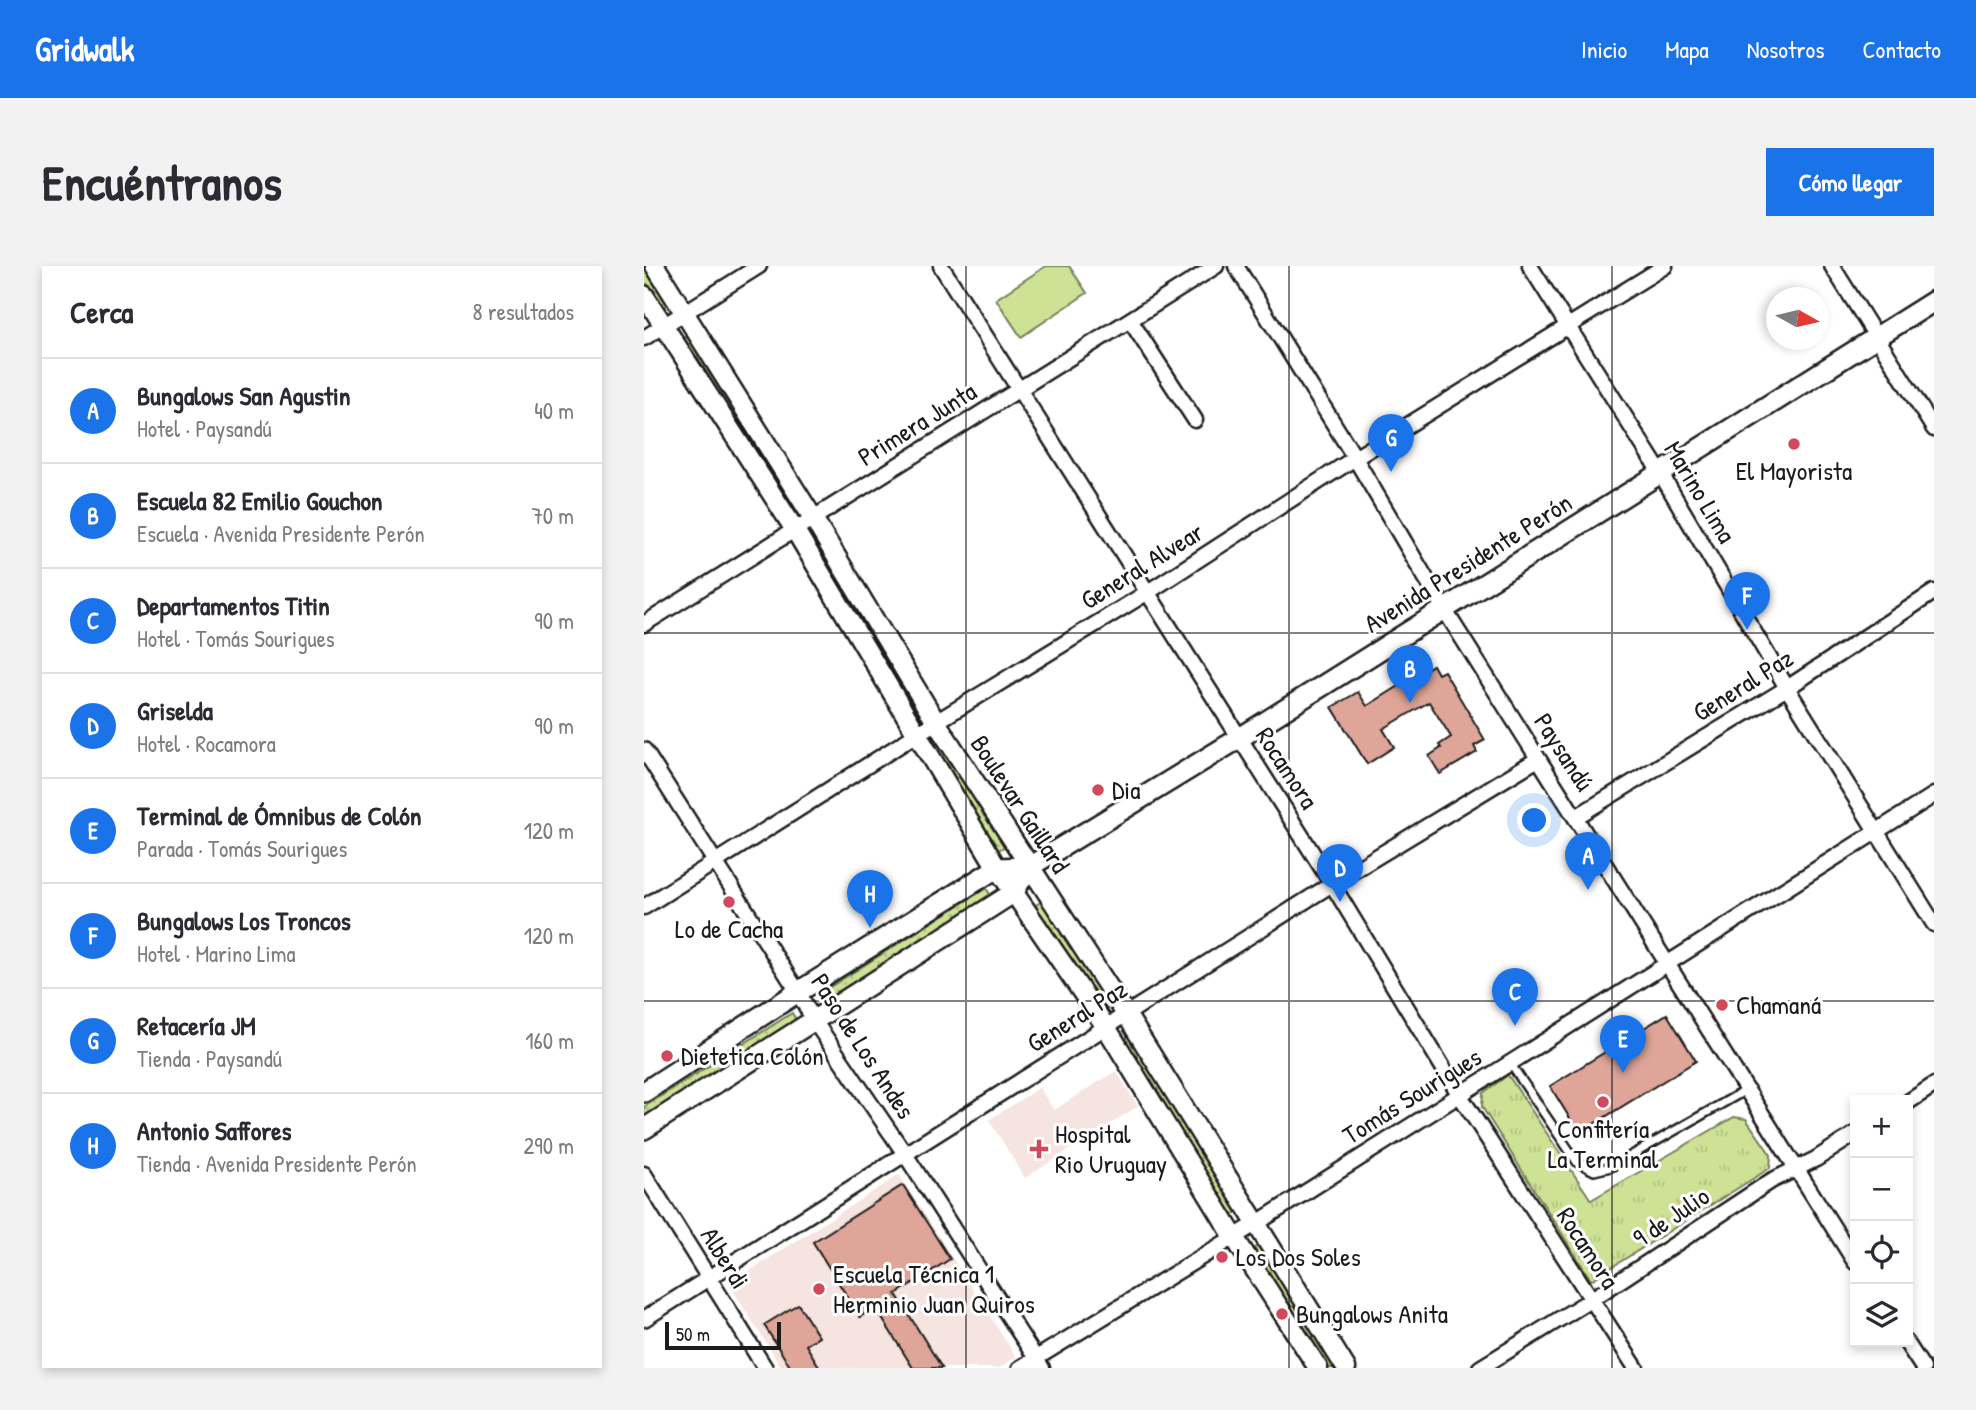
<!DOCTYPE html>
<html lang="es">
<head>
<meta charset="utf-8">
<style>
  body { margin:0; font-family:"Patrick Hand",sans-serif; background:#f2f2f3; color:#2b2b33 }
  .controls { position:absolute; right:21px; bottom:21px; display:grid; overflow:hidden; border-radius:0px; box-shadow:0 4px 10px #0003 }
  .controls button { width:63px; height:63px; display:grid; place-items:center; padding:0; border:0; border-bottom:2px solid #e1e1e2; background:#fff; color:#2b2b33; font:35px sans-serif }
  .compass { position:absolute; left:1122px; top:21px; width:63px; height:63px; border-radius:50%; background:#fff; box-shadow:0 4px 10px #0003; rotate:98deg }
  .scale { position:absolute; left:21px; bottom:18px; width:116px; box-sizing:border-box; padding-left:7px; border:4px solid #1c1c1c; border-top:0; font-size:19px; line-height:24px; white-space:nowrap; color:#1c1c1c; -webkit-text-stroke:5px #fff; paint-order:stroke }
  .you { position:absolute; left:891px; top:555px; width:24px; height:24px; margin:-18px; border:5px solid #fff; border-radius:50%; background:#1a73e8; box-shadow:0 0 0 10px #1a73e833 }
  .badge { display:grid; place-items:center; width:46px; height:46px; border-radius:50%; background:#1a73e8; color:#fff; font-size:23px; font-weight:700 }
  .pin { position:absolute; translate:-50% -58px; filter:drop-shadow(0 2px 4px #0008) }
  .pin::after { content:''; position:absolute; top:37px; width:24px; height:21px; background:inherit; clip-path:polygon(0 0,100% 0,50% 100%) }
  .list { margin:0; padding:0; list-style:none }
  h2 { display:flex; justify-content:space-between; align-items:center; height:91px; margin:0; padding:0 28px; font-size:30px }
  h2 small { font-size:23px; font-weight:400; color:#7c7c81 }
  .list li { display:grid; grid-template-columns:46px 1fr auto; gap:21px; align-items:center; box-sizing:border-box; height:105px; padding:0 28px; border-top:2px solid #e1e1e2 }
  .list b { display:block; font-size:26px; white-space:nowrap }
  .list p { margin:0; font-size:23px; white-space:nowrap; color:#7c7c81 }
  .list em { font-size:23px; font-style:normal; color:#7c7c81 }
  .icon { flex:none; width:38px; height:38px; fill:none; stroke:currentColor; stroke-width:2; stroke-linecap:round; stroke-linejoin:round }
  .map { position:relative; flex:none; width:1290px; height:1102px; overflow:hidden; border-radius:0px }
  header { display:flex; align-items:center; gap:42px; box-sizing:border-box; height:98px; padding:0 35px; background:#1a73e8; color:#fff }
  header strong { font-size:33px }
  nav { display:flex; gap:38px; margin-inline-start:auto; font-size:24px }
  .intro { display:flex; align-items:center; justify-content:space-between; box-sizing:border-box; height:168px; padding:0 42px }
  h1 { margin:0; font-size:49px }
  .button { padding:18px 32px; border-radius:0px; background:#1a73e8; color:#fff; font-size:24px; font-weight:700 }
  main { display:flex; gap:42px; padding:0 42px }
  aside { flex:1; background:#fff; border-radius:0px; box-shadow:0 4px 10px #0003 }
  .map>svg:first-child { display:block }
</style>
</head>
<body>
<header>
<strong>Gridwalk</strong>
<nav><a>Inicio</a><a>Mapa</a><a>Nosotros</a><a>Contacto</a></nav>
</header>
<div class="intro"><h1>Encuéntranos</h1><a class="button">Cómo llegar</a></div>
<main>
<aside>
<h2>Cerca<small>8 resultados</small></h2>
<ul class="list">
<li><span class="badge">A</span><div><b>Bungalows San Agustin</b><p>Hotel · Paysandú</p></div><em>40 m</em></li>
<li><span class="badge">B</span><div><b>Escuela 82 Emilio Gouchon</b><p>Escuela · Avenida Presidente Perón</p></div><em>70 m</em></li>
<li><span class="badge">C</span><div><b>Departamentos Titin</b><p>Hotel · Tomás Sourigues</p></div><em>90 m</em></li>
<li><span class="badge">D</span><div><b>Griselda</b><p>Hotel · Rocamora</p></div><em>90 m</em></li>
<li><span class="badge">E</span><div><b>Terminal de Ómnibus de Colón</b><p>Parada · Tomás Sourigues</p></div><em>120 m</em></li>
<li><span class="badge">F</span><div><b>Bungalows Los Troncos</b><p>Hotel · Marino Lima</p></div><em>120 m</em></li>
<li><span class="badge">G</span><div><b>Retacería JM</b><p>Tienda · Paysandú</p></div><em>160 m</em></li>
<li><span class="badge">H</span><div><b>Antonio Saffores</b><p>Tienda · Avenida Presidente Perón</p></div><em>290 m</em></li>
</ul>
</aside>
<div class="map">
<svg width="1290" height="1102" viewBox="0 0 1290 1102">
  <defs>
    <pattern id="grass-dots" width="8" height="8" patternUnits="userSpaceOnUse" patternTransform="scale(1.75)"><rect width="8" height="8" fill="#cee296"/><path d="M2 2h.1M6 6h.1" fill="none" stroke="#b0c181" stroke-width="1.8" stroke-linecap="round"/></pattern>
    <pattern id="park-tufts" width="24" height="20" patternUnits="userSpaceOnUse" patternTransform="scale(1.75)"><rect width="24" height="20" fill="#cee296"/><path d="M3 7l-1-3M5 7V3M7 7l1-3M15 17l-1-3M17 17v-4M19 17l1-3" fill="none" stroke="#b0c181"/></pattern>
  </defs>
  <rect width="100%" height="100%" fill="#fff"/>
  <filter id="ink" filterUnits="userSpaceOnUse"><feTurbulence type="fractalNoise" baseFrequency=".0143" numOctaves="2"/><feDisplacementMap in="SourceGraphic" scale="14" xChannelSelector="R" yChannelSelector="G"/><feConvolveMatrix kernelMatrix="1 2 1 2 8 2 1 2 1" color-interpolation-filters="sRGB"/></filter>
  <g filter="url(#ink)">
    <path fill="#f5e4e0" d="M472,805L494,840L381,912L345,854L395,822L410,844Z
      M255,909L372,1091L355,1102H138L85,1018Z"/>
    <path fill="url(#grass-dots)" stroke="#757f59" stroke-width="2" d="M0,0H4L27,36L17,43L0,17Z
      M47,68L159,243L148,250L37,75Z
      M172,273L282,449L271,456L162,280Z
      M295,476L361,580L350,587L284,483Z
      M342,622L347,630L179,736L175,728Z
      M398,635L466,737L456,744L387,642Z
      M148,747L153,755L0,852V841Z
      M485,770L596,945L586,951L474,777Z
      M616,979L694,1102H679L605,986Z"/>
    <path fill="url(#park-tufts)" stroke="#757f59" stroke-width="2" d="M864,809L947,934L1090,851L1102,853L1127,889L1126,902L947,1014L838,841L839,827Z"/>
    <path fill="#cee296" stroke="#757f59" stroke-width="2" d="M402,0H425L443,27L377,71L352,33Z"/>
    <path fill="#dea598" stroke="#1c1c1c" stroke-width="2" d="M789,399L794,408L800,405L841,474L830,480L833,486L796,508L785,490L797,482L795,479L807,471L785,436L739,463L750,481L723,498L688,441L714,426L723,440Z
      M1023,748L1052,795L935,867L906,820Z
      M259,919L306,993L252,1028L298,1102H269L231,1041L216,1051L169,976Z
      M154,1038L175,1071L162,1079L176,1102H147L120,1059Z"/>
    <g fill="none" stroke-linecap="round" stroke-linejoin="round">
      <g stroke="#1c1c1c" stroke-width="12">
        <path id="service" d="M866,797L933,896L950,905L967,901L1102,824"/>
      </g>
      <g stroke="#1c1c1c" stroke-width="19">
        <path id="minor" d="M297,0L688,618L815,828L992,1102
          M592,0L711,192L800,343L1211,996
          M886,0L1017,208L1143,422L1290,658
          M1188,0L1290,163
          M486,54L551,154
          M0,72L115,0
          M0,358L572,0
          M0,484L154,726L169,753L261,888L398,1102
          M932,551L1143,422L1290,326
          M0,641L292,456L504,326L711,192L1021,0
          M1264,836L1290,819
          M0,908L121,1102
          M0,1053L688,618L894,493
          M1262,1076L1279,1102
          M376,1102L613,957L1290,529
          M836,1102L948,1033L1127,915L1172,893L1211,868"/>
      </g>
      <g stroke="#1c1c1c" stroke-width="23">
        <path id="tertiary" d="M11,0L169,252L292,456L482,748L702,1102
          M0,29L151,264L353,602L462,761L590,971L674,1102"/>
      </g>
      <g stroke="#1c1c1c" stroke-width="24">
        <path id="secondary" d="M0,826L154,726L353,602L385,601
          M0,863L369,627L385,601L594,473L1290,35"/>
      </g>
      <use href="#service" stroke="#fff" stroke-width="7"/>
      <use href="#minor" stroke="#fff" stroke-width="14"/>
      <use href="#tertiary" stroke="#fff" stroke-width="18"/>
      <use href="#secondary" stroke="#fff" stroke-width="19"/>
    </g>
  </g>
  <path fill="none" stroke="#1c1c1c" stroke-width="2" stroke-opacity="0.55" d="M322,0V1102M645,0V1102M968,0V1102M0,367H1290M0,735H1290"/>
  <g fill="#d1495b" stroke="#fff" stroke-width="2.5">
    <circle cx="1150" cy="178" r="7"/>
    <circle cx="454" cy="524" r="7"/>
    <circle cx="85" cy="636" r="7"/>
    <circle cx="1078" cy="739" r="7"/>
    <circle cx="23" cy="790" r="7"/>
    <circle cx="959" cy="836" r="7"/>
    <path d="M391.5 872.5h7v7h7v7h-7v7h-7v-7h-7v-7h7z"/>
    <circle cx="578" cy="991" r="7"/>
    <circle cx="175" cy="1023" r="7"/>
    <circle cx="638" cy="1048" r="7"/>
  </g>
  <g text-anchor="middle" stroke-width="6" stroke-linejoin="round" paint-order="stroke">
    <g font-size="26" fill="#1c1c1c" stroke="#fff">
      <text transform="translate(273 158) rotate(-32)" y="9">Primera Junta</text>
      <text transform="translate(1056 226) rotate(59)" y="9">Marino Lima</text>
      <text transform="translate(824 297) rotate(-32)" y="9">Avenida Presidente Perón</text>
      <text transform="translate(498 300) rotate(-32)" y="9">General Alvear</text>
      <text transform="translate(1099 419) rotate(-32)" y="9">General Paz</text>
      <text transform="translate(920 486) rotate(57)" y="9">Paysandú</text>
      <text transform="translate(643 502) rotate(57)" y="9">Rocamora</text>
      <text transform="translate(376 538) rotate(57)" y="9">Boulevar Gaillard</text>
      <text transform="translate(433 750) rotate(-32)" y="9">General Paz</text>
      <text transform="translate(219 780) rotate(57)" y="9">Paso de Los Andes</text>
      <text transform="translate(768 830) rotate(-32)" y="9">Tomás Sourigues</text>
      <text transform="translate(1027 951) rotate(-34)" y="9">9 de Julio</text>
      <text transform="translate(944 982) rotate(57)" y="9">Rocamora</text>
      <text transform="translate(81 992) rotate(58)" y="9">Alberdi</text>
    </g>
    <g font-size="26" fill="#1c1c1c" stroke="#fff" text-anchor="start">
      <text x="1150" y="214" text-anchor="middle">El Mayorista</text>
      <text x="468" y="533">Dia</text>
      <text x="85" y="672" text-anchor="middle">Lo de Cacha</text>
      <text x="1092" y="748">Chamaná</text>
      <text x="37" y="799">Dietetica Colón</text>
      <text x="959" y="872" text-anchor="middle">Confitería<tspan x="959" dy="30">La Terminal</tspan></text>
      <text x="411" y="877">Hospital<tspan x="411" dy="30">Rio Uruguay</tspan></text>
      <text x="592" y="1000">Los Dos Soles</text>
      <text x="189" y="1017">Escuela Técnica 1<tspan x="189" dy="30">Herminio Juan Quiros</tspan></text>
      <text x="652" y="1057">Bungalows Anita</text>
    </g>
  </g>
</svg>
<div class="controls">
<button>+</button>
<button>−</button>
<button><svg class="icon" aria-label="locate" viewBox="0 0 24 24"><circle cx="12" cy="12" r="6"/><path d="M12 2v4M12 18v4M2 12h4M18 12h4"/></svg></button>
<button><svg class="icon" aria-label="layers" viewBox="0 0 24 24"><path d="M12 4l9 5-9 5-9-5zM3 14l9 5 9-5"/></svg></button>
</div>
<svg class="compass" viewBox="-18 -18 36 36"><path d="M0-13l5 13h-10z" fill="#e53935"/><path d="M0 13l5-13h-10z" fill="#7c7c81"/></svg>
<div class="scale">50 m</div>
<div class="you"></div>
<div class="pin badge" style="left:944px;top:624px">A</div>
<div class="pin badge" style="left:766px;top:437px">B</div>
<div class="pin badge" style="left:871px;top:760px">C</div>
<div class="pin badge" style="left:696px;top:636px">D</div>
<div class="pin badge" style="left:979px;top:807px">E</div>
<div class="pin badge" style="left:1103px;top:364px">F</div>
<div class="pin badge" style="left:747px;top:206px">G</div>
<div class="pin badge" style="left:226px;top:662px">H</div>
</div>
</main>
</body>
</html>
